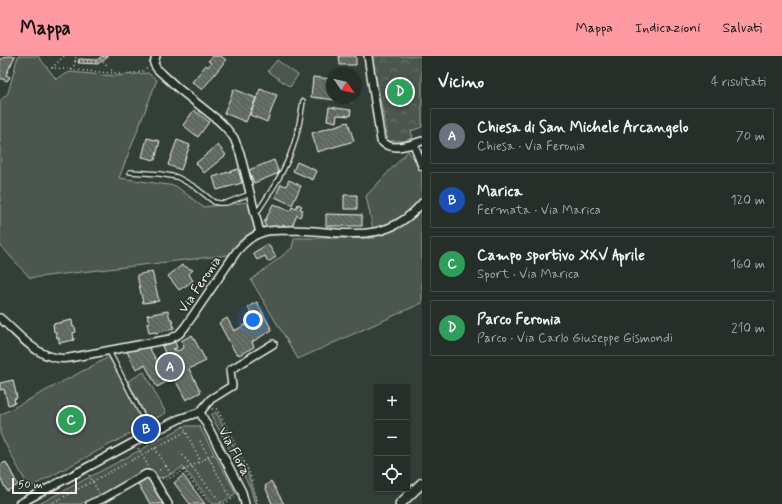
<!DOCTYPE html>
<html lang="it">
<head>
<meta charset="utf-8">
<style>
  body { margin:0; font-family:Mynerve,sans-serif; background:#323a36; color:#f1f3f6 }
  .controls { position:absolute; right:12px; bottom:12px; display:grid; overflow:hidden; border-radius:0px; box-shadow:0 1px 3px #0004 }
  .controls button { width:36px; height:36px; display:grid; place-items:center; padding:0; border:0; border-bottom:1px solid #424a47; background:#262e2a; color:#f1f3f6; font:20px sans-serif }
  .compass { position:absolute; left:326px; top:12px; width:36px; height:36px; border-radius:50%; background:#262e2a; box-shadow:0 1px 3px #0004; rotate:124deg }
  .scale { position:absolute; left:12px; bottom:10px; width:65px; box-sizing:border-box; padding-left:4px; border:2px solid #f4f1e8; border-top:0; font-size:11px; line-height:14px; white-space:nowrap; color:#f4f1e8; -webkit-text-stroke:3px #26332d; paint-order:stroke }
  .you { position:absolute; left:253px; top:264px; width:14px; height:14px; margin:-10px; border:3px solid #fff; border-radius:50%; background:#1a73e8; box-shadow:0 0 0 6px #1a73e833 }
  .badge { display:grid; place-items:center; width:26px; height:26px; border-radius:50%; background:#ff9aa2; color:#fff; font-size:13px; font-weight:700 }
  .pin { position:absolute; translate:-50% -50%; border:2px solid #fff; box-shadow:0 1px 4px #0006 }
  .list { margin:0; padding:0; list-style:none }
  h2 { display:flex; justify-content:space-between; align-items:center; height:52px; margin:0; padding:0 16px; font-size:17px }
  h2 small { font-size:13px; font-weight:400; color:#a4a8a8 }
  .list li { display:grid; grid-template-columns:26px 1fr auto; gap:12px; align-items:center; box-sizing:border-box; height:56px; margin:0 8px 8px; padding:0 8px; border:1px solid #424a47; border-radius:0px }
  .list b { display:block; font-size:15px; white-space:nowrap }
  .list p { margin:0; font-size:13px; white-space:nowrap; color:#a4a8a8 }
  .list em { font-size:13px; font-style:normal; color:#a4a8a8 }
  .icon { flex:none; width:22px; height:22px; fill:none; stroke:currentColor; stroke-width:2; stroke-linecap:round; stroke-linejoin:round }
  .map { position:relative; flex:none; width:422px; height:448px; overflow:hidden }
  header { display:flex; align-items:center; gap:24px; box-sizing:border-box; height:56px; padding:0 20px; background:#ff9aa2; color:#111 }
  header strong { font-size:19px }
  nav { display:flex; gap:22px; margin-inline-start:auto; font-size:14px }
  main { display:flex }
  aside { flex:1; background:#262e2a }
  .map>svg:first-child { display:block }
</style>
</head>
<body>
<header>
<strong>Mappa</strong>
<nav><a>Mappa</a><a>Indicazioni</a><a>Salvati</a></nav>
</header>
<main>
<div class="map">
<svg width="422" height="448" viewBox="0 0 422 448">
  <defs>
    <pattern id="park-crowns" width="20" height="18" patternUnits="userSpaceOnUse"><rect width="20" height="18" fill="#4c564f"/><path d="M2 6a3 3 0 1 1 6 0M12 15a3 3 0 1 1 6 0" fill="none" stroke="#666f68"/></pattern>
    <pattern id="building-back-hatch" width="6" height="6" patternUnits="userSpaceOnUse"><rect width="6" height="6" fill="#5f6861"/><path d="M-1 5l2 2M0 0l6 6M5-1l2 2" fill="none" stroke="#777e78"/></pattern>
  </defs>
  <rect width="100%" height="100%" fill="#323e38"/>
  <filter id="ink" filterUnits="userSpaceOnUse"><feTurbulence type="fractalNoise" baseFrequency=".025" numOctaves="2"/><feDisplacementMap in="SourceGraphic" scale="8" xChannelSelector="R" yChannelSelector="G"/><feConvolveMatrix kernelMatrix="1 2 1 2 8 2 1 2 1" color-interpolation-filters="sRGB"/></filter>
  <g filter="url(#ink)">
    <path fill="#4c564f" stroke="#a0a49c" d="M18,0H38L56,23L70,16L115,20L148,17L157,24L119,122L176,130L203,151L249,146L256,174L228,199L30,222L0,189V45L8,37Z
      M277,4L298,19L290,31L268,15Z
      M408,95L422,113V247L298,303L251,224L292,192L294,182H375L366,140Z
      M109,301L146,369L29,432L0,378V359Z
      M144,316L166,357L149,366L128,325Z
      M216,356L248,418L257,448H255L250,431L211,359Z
      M185,370H199L236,437L220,448H213L183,411L166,421L156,422L150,414H147L98,441L80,448H39Z"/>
    <path fill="url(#park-crowns)" stroke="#a0a49c" d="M372,0H422V71L411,75L413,82L404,85H388Z"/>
    <path fill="url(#building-back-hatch)" stroke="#f4f1e8" d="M7,0H15L6,19L10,21L7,25L0,22V4Z
      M102,0H108L98,8L78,7L79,3L97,4Z
      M213,0H221L226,4L202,34L192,26L206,9L208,11L211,7L208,5Z
      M339,0H356V9H340Z
      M313,21L332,23V42H352V46L311,41Z
      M234,33L256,42L246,66L224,57Z
      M260,33L277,39L267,66L250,59Z
      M329,51L351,54L350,60L337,59L336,66L327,64Z
      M194,54L209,66L198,81L183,69Z
      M348,66L354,85L317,96L312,77Z
      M147,82L160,85L155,104L142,101Z
      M177,84L190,89L181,114L168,109Z
      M218,89L226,99L204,117L196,107Z
      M274,104L279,117L254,127L249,114Z
      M297,106L317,115L313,124L293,115Z
      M238,113L242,127L217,134L213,121Z
      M289,124L301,130L292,149L275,141L281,128L286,130Z
      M344,139H357V153H344Z
      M273,148L290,155L292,151L296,153L298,148L302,150L300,153L303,154L300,161L297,159L291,173L267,172L264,167Z
      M326,158L362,159V170H326Z
      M268,188L276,201L268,206L265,200L257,204L253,197Z
      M182,209L193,214L189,218L193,225L179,234L168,220Z
      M152,215L159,245L143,247L137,219Z
      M257,246L272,274L252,286L254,291L239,299L238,297L236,298L219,267L227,262L234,275L254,264L248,251Z
      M168,255L170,263H172L174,272L156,277V276L149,277L147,267L149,266L147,259Z
      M72,264L73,271H75L76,276L73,277L74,284L59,287V282H57L56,276H54L53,268Z
      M192,279L206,305L189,313L201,336L186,344L174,322L157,331L145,309L136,313L126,294L148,290L160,310L164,308V303L166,299L162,290L175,286L177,292L173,293L178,295L184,291L181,285Z
      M13,324L17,342L14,343L15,347L8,349L4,333L0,334V327Z
      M6,406L18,429L7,435L0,422V409Z
      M183,419L205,448H190L174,427Z
      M149,421L164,448H150L138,428Z
      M271,425L284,448H272L265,430Z"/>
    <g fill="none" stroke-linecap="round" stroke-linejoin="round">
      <g stroke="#f4f1e8" stroke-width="6">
        <path id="service" d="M130,116L160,118L177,121L195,131L214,146L219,147H226L250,138
          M256,158C270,137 285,115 293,91C298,76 301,60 303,45
          M109,295L151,377"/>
      </g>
      <g stroke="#f4f1e8" stroke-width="10">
        <path id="minor" d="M156,0L154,8L157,13L179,33L219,65L226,72L234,82L240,97L260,177
          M368,0L381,85C391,96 410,89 422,85
          M414,88L422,110
          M0,262C20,279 39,306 69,302L170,283L179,278L185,271L237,195C243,188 251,180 261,177C270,173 281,175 291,174C342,174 384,192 422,147
          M200,356L242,436L245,448
          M19,448L151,377L179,363L200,356L211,343L232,330L230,314L273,288
          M90,448L102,443L146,418L151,419L168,448"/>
      </g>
      <g stroke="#f4f1e8" stroke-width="12">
        <path id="tertiary" d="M400,448L422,427"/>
      </g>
      <path stroke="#f4f1e8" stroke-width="1.5" stroke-dasharray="1 3" stroke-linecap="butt" d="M64,0L52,12L124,18L141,16L147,12
        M75,5L97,6
        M103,5L114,17
        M73,14L76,0
        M212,353H217L240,397L250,418L258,448
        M183,370L200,404
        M200,385L231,443
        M138,392L148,410
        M155,392L166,410L158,415
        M180,396L222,448
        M166,410L172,420
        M183,414L210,448
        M89,419L99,437
        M162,422L168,423L214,398
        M50,448L185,376
        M224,448L235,441"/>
      <use href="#service" stroke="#26332d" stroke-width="3.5"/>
      <use href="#minor" stroke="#26332d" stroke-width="7"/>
      <use href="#tertiary" stroke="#26332d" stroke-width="9"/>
      <path stroke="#f4f1e8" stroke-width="1.5" stroke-dasharray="1 3" stroke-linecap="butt" d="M97,6L104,0"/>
    </g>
  </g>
  <g text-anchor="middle" stroke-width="3" stroke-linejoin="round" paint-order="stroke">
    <g font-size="14" fill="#f4f1e8" stroke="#26332d">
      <text transform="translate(199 228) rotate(-56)" y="5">Via Feronia</text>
      <text transform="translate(235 395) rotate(62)" y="5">Via Flora</text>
    </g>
  </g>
</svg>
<div class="controls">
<button>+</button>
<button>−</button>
<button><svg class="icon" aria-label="locate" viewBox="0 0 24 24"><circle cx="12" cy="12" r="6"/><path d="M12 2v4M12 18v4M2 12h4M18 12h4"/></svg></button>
</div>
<svg class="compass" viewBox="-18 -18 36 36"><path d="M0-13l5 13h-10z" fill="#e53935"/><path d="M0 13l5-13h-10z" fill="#a4a8a8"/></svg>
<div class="scale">50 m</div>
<div class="you"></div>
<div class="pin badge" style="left:170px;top:311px;background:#6b7280">A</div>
<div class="pin badge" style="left:146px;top:373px;background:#1a4fb4">B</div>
<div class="pin badge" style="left:71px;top:364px;background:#2e9e5b">C</div>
<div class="pin badge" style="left:400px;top:36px;background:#2e9e5b">D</div>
</div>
<aside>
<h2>Vicino<small>4 risultati</small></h2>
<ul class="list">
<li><span class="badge" style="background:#6b7280">A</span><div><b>Chiesa di San Michele Arcangelo</b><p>Chiesa · Via Feronia</p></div><em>70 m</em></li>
<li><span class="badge" style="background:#1a4fb4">B</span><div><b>Marica</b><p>Fermata · Via Marica</p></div><em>120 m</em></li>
<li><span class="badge" style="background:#2e9e5b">C</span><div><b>Campo sportivo XXV Aprile</b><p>Sport · Via Marica</p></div><em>160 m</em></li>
<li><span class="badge" style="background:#2e9e5b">D</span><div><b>Parco Feronia</b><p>Parco · Via Carlo Giuseppe Gismondi</p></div><em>210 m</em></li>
</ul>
</aside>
</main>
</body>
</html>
